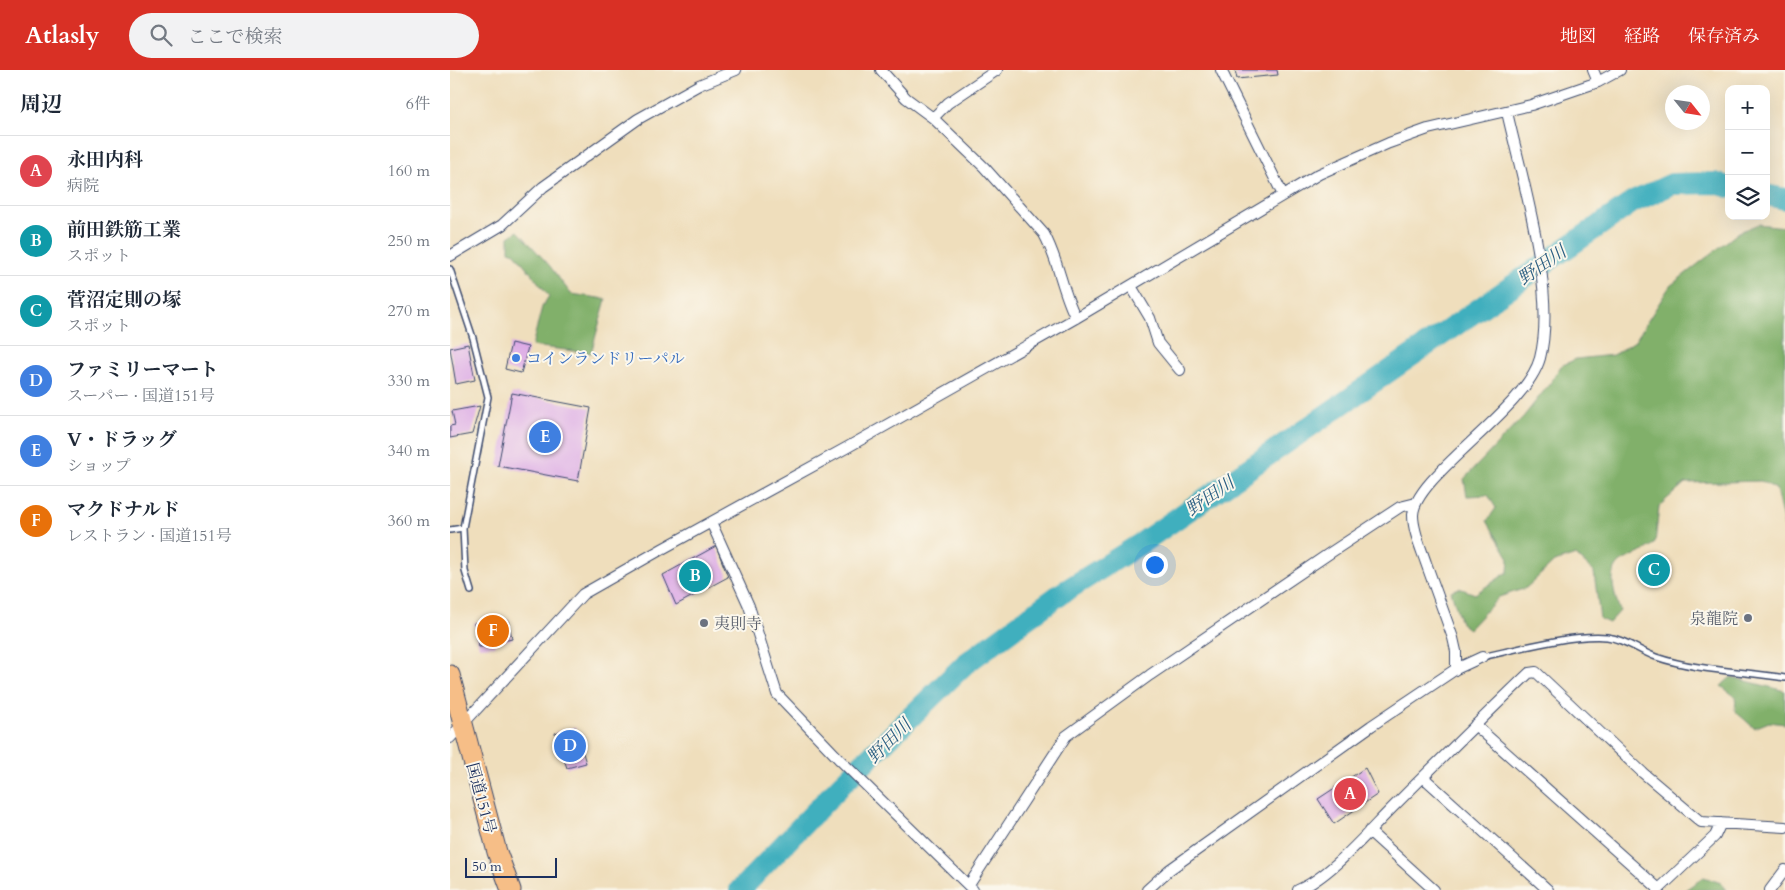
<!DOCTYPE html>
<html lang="ja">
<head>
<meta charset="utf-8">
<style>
  body { margin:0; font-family:Cardo,"Noto Serif JP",serif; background:#f2f2f3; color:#1f2937 }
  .controls { position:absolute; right:15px; top:15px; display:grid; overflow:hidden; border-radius:10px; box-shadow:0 5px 20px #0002 }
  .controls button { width:45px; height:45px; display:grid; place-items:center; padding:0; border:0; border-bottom:1px solid #e0e1e3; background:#fff; color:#1f2937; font:25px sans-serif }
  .compass { position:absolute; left:1215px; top:15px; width:45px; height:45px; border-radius:50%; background:#fff; box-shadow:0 5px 20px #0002; rotate:120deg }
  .scale { position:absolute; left:15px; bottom:12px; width:92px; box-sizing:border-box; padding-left:5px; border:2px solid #1b2f5e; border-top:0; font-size:14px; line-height:18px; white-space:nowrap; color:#1b2f5e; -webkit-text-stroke:4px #fbf7ec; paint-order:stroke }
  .you { position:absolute; left:704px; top:494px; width:18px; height:18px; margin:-12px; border:4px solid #fff; border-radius:50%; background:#1a73e8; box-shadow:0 0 0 8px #1a73e833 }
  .badge { display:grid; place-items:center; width:32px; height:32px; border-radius:50%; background:#d93025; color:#fff; font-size:16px; font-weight:700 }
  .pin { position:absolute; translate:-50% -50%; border:2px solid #fff; box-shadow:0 1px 5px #0006 }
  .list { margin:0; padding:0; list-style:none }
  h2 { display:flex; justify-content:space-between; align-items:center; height:65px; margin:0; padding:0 20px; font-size:21px }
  h2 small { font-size:16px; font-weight:400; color:#747a83 }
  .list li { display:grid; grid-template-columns:32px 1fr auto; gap:15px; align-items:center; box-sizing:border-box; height:70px; padding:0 20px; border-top:1px solid #e0e1e3 }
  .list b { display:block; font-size:19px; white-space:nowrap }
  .list p { margin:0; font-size:16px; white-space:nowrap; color:#747a83 }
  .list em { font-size:16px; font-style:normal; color:#747a83 }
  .icon { flex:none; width:28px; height:28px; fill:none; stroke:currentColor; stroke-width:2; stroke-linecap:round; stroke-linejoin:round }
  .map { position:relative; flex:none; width:1335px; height:820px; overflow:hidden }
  header { display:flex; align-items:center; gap:30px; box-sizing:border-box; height:70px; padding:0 25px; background:#d93025; color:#fff }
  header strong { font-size:24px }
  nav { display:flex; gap:28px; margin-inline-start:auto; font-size:18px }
  .search { width:350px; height:45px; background:#f2f2f3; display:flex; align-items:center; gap:12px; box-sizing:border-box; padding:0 18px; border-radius:28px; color:#747a83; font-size:19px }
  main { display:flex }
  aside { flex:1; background:#fff }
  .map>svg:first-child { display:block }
</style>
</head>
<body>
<header>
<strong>Atlasly</strong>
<div class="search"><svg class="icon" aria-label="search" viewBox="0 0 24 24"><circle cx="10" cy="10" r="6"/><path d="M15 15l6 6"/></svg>ここで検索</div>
<nav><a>地図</a><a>経路</a><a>保存済み</a></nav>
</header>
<main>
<aside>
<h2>周辺<small>6件</small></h2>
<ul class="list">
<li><span class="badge" style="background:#e0444e">A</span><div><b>永田内科</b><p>病院</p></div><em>160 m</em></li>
<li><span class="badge" style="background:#0f9aa8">B</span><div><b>前田鉄筋工業</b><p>スポット</p></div><em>250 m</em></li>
<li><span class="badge" style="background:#0f9aa8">C</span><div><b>菅沼定則の塚</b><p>スポット</p></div><em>270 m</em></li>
<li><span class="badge" style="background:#3f7fe0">D</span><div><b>ファミリーマート</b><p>スーパー · 国道151号</p></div><em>330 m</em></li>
<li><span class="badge" style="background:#3f7fe0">E</span><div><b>V・ドラッグ</b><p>ショップ</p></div><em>340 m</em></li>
<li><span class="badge" style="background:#e8710a">F</span><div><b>マクドナルド</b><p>レストラン · 国道151号</p></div><em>360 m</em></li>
</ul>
</aside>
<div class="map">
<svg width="1335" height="820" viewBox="0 0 1335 820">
  <rect width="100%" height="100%" fill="#fbf7ec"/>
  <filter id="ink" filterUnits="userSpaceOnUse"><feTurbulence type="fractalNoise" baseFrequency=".02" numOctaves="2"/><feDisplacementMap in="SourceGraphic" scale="10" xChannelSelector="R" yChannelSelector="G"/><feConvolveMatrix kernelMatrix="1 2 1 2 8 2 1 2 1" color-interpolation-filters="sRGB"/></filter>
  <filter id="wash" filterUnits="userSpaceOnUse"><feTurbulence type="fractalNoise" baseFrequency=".0096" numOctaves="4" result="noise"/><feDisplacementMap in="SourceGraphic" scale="20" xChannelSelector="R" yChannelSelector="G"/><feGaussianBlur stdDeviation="1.12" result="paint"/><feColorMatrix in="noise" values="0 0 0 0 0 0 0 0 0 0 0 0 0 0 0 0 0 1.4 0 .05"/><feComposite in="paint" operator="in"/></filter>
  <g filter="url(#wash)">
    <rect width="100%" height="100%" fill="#efdebc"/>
    <path fill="#81b06a" stroke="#4e7064" d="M1308,154L1335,157V460L1326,419L1311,411L1235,413L1209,436L1205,473C1192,484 1187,483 1174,490C1155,500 1165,526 1170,541L1159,553L1150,549L1144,502L1126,485L1104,492L1076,518L1049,527L1019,559L1011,553L1001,521L1009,518L1025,524L1058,502L1059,488L1037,451L1046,438L1038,425L1017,426L1014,409L1074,346L1101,312L1111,296L1126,289L1163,285L1185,271L1220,216L1289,162Z
      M68,161L99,195L121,224L156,229L141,283L82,276L92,237L99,226L65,183L59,181V167Z
      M1281,607L1335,621V654L1319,652L1304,658L1285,641L1286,627L1271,616Z
      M1254,807L1271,813L1277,820H1235Z"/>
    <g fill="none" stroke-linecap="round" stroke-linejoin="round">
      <path stroke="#41afbe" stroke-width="22" d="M1316,125L1335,129
        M290,820L393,713L515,594L609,525L690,474L1183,132L1222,114L1265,113L1279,117"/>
    </g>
    <g id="blocks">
      <path fill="#dba9e5" d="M785,0H827L828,5L787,9Z
        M61,273L78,277L71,303L55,299Z
        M18,274L25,310L6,314L0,278Z
        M62,323L141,338L128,411L48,396Z
        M30,336L22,364L0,368V356L5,355L2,341Z
        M266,476L278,507L226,535L213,505Z
        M45,548L46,553L58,550L62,569L45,573L44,576L29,577L24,553Z
        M125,657L136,693L117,698L105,663Z
        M915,698L928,724L884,754L868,729Z"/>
    </g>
  </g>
  <g filter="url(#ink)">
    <use href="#blocks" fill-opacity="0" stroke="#3b496c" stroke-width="1"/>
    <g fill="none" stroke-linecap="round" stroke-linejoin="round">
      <g stroke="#3b496c" stroke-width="8">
        <path id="lane" d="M0,199L23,268L38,327L13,458L0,460
          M13,458L15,501L21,521
          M1032,587C1068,579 1121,564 1157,567C1175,569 1189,581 1206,587C1247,601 1293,601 1335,608"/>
      </g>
      <g stroke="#3b496c" stroke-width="12">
        <path id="street" d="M431,0L456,28L483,48L534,97L594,164C609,191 612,222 626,248
          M771,0L833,125
          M1143,0L1148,12
          M483,48L498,33L547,0
          M0,186L52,155L93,117L188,49L249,15L286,0
          M681,216L700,248L708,273L730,300
          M261,452L299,536L327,624L390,690L523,820
          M1006,599L1032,587
          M1025,655L1209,819
          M0,668L133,524L212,479L396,378L626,248L869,104L939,73L978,59L1081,35L1148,12L1170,0
          M973,707L1098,820
          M919,761L984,820
          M519,815L616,666L700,605L880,483L950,437L966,433
          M697,820L719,800L921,656L1006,599V581L1003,568C994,543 985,518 976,493C971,478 963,461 963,445C964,406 1076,340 1090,288C1107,222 1072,109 1057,42
          M848,820C880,807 918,762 943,737C988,692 1033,647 1079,603L1086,602L1193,703L1251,752L1335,757
          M1208,820L1265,766L1271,753
          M1320,820L1335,800"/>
      </g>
      <g stroke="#3b496c" stroke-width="21">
        <path id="highway" d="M0,605L47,782L61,820"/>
      </g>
      <use href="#lane" stroke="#fff" stroke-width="5"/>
      <use href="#street" stroke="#fff" stroke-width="10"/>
      <use href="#highway" stroke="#f6be87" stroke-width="19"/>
    </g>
  </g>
  <circle fill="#3f7fe0" stroke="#fbf7ec" stroke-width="2" cx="66" cy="288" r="5"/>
  <g fill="#6b7280" stroke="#fbf7ec" stroke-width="2">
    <circle cx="1298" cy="548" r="5"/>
    <circle cx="254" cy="553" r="5"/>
  </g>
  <g text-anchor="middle" stroke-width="4" stroke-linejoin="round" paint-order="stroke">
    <g font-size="16" fill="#366cbe" stroke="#fbf7ec" text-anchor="start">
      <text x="76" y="294">コインランドリーパル</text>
    </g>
    <g font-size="16" fill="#5b616d" stroke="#fbf7ec" text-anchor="end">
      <text x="1288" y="554">泉龍院</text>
      <text x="264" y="559" text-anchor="start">夷則寺</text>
    </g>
    <g font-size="16" fill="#1b2f5e" stroke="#fbf7ec">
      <text transform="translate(32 728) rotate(75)" y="6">国道151号</text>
    </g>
    <g font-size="18" font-style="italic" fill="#285c80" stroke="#fbf7ec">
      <text transform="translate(1092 195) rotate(-35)" y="6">野田川</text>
      <text transform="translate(760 426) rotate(-35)" y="6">野田川</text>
      <text transform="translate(439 671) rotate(-45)" y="6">野田川</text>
    </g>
  </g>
</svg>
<div class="controls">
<button>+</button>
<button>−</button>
<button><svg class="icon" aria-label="layers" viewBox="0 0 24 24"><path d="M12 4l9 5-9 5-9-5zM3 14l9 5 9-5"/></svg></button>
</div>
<svg class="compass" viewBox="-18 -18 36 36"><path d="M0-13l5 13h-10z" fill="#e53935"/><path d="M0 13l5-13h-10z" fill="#747a83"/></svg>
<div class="scale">50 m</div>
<div class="you"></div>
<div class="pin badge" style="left:900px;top:724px;background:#e0444e">A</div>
<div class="pin badge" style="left:245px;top:506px;background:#0f9aa8">B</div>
<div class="pin badge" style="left:1204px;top:500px;background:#0f9aa8">C</div>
<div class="pin badge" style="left:120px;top:676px;background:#3f7fe0">D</div>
<div class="pin badge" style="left:95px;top:367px;background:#3f7fe0">E</div>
<div class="pin badge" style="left:43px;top:561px;background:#e8710a">F</div>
</div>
</main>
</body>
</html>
